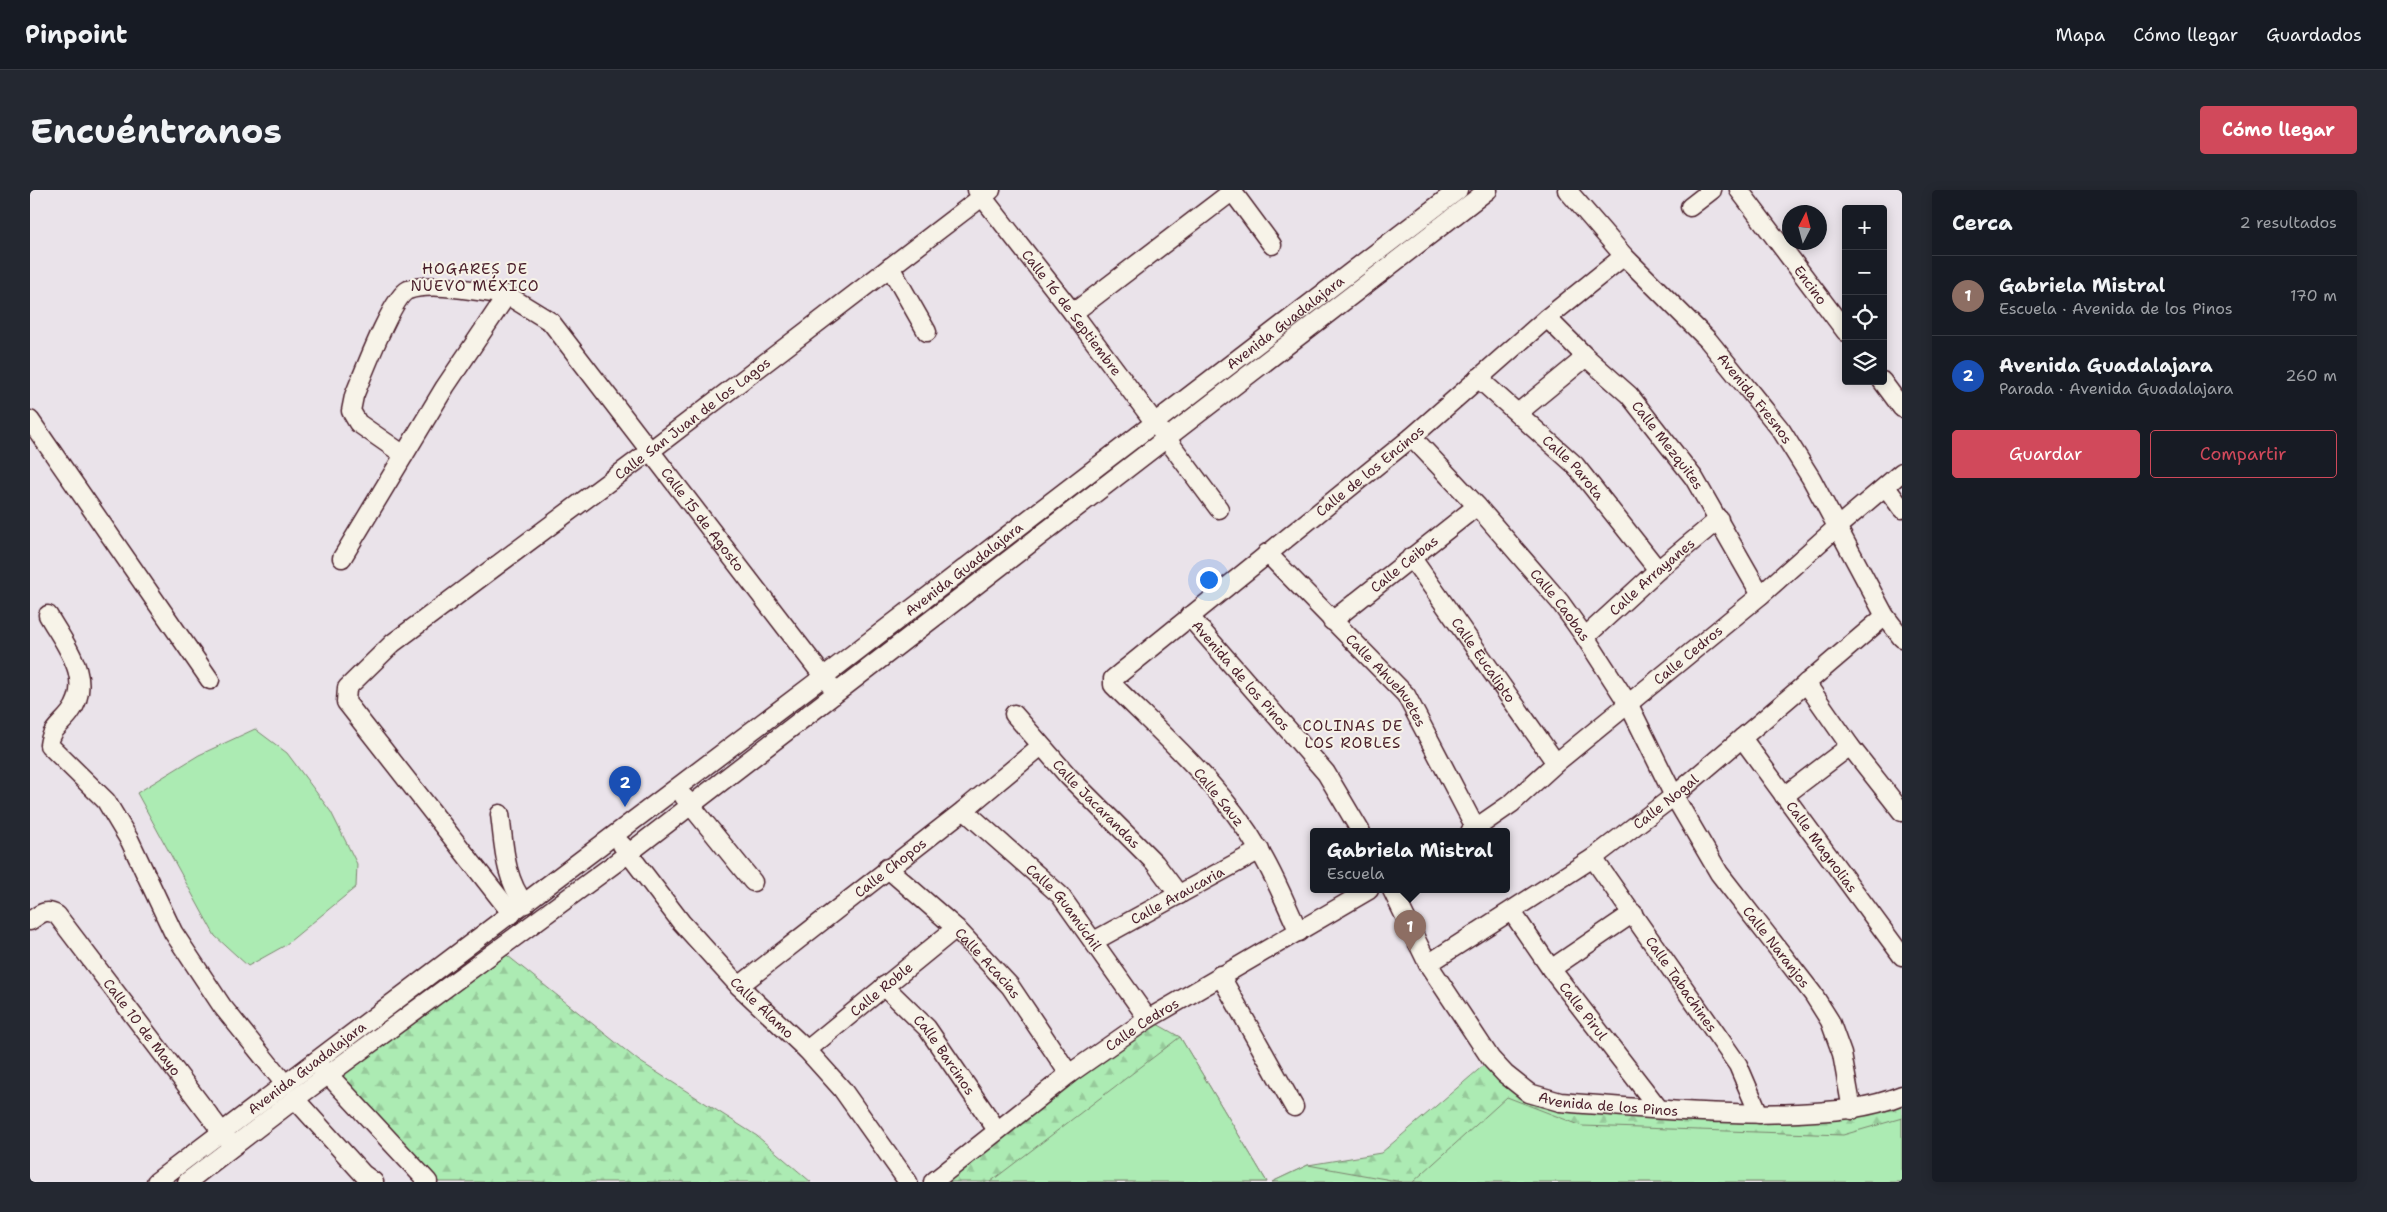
<!DOCTYPE html>
<html lang="es">
<head>
<meta charset="utf-8">
<style>
  body { margin:0; font-family:"Shantell Sans",sans-serif; background:#242831; color:#f1f3f6 }
  .controls { position:absolute; right:15px; top:15px; display:grid; overflow:hidden; border-radius:5px; box-shadow:0 2px 12px #0003 }
  .controls button { width:45px; height:45px; display:grid; place-items:center; padding:0; border:0; border-bottom:1px solid #363941; background:#171b24; color:#f1f3f6; font:25px sans-serif }
  .compass { position:absolute; left:1752px; top:15px; width:45px; height:45px; border-radius:50%; background:#171b24; box-shadow:0 2px 12px #0003; rotate:6deg }
  .you { position:absolute; left:1178px; top:389px; width:18px; height:18px; margin:-12px; border:4px solid #fff; border-radius:50%; background:#1a73e8; box-shadow:0 0 0 8px #1a73e833 }
  .badge { display:grid; place-items:center; width:32px; height:32px; border-radius:50%; background:#d1495b; color:#fff; font-size:16px; font-weight:700 }
  .pin { position:absolute; translate:-50% -41px; filter:drop-shadow(0 1px 2px #0008) }
  .pin::after { content:''; position:absolute; top:26px; width:18px; height:15px; background:inherit; clip-path:polygon(0 0,100% 0,50% 100%) }
  .popup { position:absolute; left:1280px; top:638px; width:200px; height:65px; box-sizing:border-box; display:grid; place-content:center; border-radius:5px; background:#171b24; filter:drop-shadow(0 1px 4px #0005); font-size:16px; white-space:nowrap; color:#9ea1a6 }
  .popup b { font-size:19px; color:#f1f3f6 }
  .popup::after { content:''; position:absolute; left:50%; top:100%; margin-left:-10px; border:10px solid transparent; border-top-color:#171b24 }
  .list { margin:0; padding:0; list-style:none }
  h2 { display:flex; justify-content:space-between; align-items:center; height:65px; margin:0; padding:0 20px; font-size:21px }
  h2 small { font-size:16px; font-weight:400; color:#9ea1a6 }
  .list li { display:grid; grid-template-columns:32px 1fr auto; gap:15px; align-items:center; box-sizing:border-box; height:80px; padding:0 20px; border-top:1px solid #363941 }
  .list b { display:block; font-size:19px; white-space:nowrap }
  .list p { margin:0; font-size:16px; white-space:nowrap; color:#9ea1a6 }
  .list em { font-size:16px; font-style:normal; color:#9ea1a6 }
  .actions { display:flex; gap:10px; padding:15px 20px }
  .actions a { flex:1; padding:11px 0; border:1px solid #d1495b; border-radius:5px; text-align:center; font-size:18px; color:#d1495b }
  .actions .main { background:#d1495b; color:#fff }
  .icon { flex:none; width:28px; height:28px; fill:none; stroke:currentColor; stroke-width:2; stroke-linecap:round; stroke-linejoin:round }
  .map { position:relative; flex:none; width:1872px; height:992px; overflow:hidden; border-radius:5px }
  header { display:flex; align-items:center; gap:30px; box-sizing:border-box; height:70px; padding:0 25px; background:#171b24; border-bottom:1px solid #363941 }
  header strong { font-size:24px }
  nav { display:flex; gap:28px; margin-inline-start:auto; font-size:18px }
  .intro { display:flex; align-items:center; justify-content:space-between; box-sizing:border-box; height:120px; padding:0 30px }
  h1 { margin:0; font-size:35px }
  .button { padding:12px 22px; border-radius:5px; background:#d1495b; color:#fff; font-size:18px; font-weight:700 }
  main { display:flex; gap:30px; padding:0 30px }
  aside { flex:1; background:#171b24; border-radius:5px; box-shadow:0 2px 12px #0003 }
  .map>svg:first-child { display:block }
</style>
</head>
<body>
<header>
<strong>Pinpoint</strong>
<nav><a>Mapa</a><a>Cómo llegar</a><a>Guardados</a></nav>
</header>
<div class="intro"><h1>Encuéntranos</h1><a class="button">Cómo llegar</a></div>
<main>
<div class="map">
<svg width="1872" height="992" viewBox="0 0 1872 992">
  <defs>
    <pattern id="forest-firs" width="22" height="20" patternUnits="userSpaceOnUse" patternTransform="scale(1.25)"><rect width="22" height="20" fill="#acebb3"/><path d="M5 1l3.5 6h-7zM16 11l3.5 6h-7z" fill="#96c99a"/></pattern>
  </defs>
  <rect width="100%" height="100%" fill="#eae3ea"/>
  <filter id="ink" filterUnits="userSpaceOnUse"><feTurbulence type="fractalNoise" baseFrequency=".02" numOctaves="2"/><feDisplacementMap in="SourceGraphic" scale="10" xChannelSelector="R" yChannelSelector="G"/><feConvolveMatrix kernelMatrix="1 2 1 2 8 2 1 2 1" color-interpolation-filters="sRGB"/></filter>
  <g filter="url(#ink)">
    <path fill="url(#forest-firs)" stroke="#7b856f" d="M468,758L609,871L727,946L781,992H398L299,886Z
      M1118,829L1150,847L1237,992H904Z
      M1461,869L1507,906L1729,924L1872,905V992H1242L1278,975L1351,963Z"/>
    <path fill="#acebb3" stroke="#7b856f" d="M225,539L257,563L301,622L327,674L326,697L254,756L218,776L185,746L107,603L169,565Z
      M1150,847L1237,992H960Z
      M1477,907L1552,936L1813,945L1872,928V992H1383Z
      M1278,975L1372,992H1242Z"/>
    <g fill="none" stroke-linecap="round" stroke-linejoin="round">
      <g stroke="#4a1f2b" stroke-width="21">
        <g id="minor">
          <path id="s1" d="M947,0L1043,123L1189,319"/>
          <path id="s2" d="M1537,0L1594,66L1678,150L1751,240L1781,288L1855,426L1872,448"/>
          <path id="s3" d="M1709,0L1816,142"/>
          <path d="M1202,1L1242,55"/>
          <path d="M1660,17L1682,0"/>
          <path d="M860,77L897,142"/>
          <path d="M1043,123L1204,0"/>
          <path id="s4" d="M1517,128L1556,167L1599,205L1664,288L1731,405"/>
          <path id="s5" d="M1448,188L1545,275L1628,380"/>
          <path d="M1852,191L1872,218"/>
          <path d="M1488,223L1556,167"/>
          <path d="M0,230L180,490"/>
          <path id="s6" d="M1382,247L1447,316L1530,412L1555,447L1599,515L1644,606L1689,683L1783,804L1800,831L1812,864L1822,920"/>
          <path d="M374,265L328,233L321,221L324,206C332,187 362,107 378,100C403,91 450,102 477,105"/>
          <path d="M1856,297L1872,319"/>
          <path id="s7" d="M1237,363L1376,505L1446,639"/>
          <path id="s8" d="M1381,367L1526,573"/>
          <path id="s9" d="M312,368L415,197L477,105L521,132L800,495"/>
          <path d="M18,425C35,455 65,490 40,523C31,535 21,539 19,555L76,611L100,651L143,742L192,816L255,894"/>
          <path id="s10" d="M1159,426L1296,583L1331,642"/>
          <path id="s11" d="M1302,431L1447,316"/>
          <path id="s12" d="M1555,447L1628,380L1689,329"/>
          <path d="M1776,493L1820,556L1872,622"/>
          <path id="s13" d="M984,524L1039,587L1125,673L1149,705"/>
          <path id="s14" d="M1712,548L1872,766"/>
          <path d="M1754,606L1820,556"/>
          <path d="M654,607L723,692"/>
          <path id="s15" d="M934,620L1030,705L1118,829"/>
          <path d="M470,624C474,654 474,689 495,714"/>
          <path id="s16" d="M1440,642L1482,613L1526,573L1731,405L1806,338L1872,282"/>
          <path id="s17" d="M592,655L651,732L709,796L777,860L812,899L878,992"/>
          <path id="s18" d="M1563,668L1708,875L1729,924"/>
          <path id="s19" d="M857,678L926,738L980,796L1039,884"/>
          <path id="s20" d="M1362,700L1398,774L1461,869L1475,884L1499,903L1530,912C1609,918 1689,926 1768,923C1805,921 1838,919 1872,905"/>
          <path id="s21" d="M1482,722L1521,779L1629,919"/>
          <path id="s22" d="M482,724L316,512L317,498L363,453L620,261L961,0"/>
          <path id="s23" d="M0,731C10,724 16,718 27,725L198,950"/>
          <path id="s24" d="M1269,742C1256,715 1245,686 1229,660C1192,596 1135,547 1083,495V489L1382,247L1517,128L1594,66"/>
          <path id="s25" d="M1064,751L1230,660"/>
          <path id="s26" d="M1398,774L1563,668L1644,606L1855,426"/>
          <path d="M1521,779L1603,723"/>
          <path d="M1190,785L1264,917"/>
          <path id="s27" d="M709,796L934,620L1011,556"/>
          <path id="s28" d="M854,796L897,838L967,940"/>
          <path id="s29" d="M777,860L926,738"/>
          <path d="M291,877L398,992"/>
          <path d="M265,909L333,984L344,992"/>
          <path id="s30" d="M126,992L793,487L1428,0"/>
          <path d="M157,992L265,909L599,663L1458,0"/>
          <path id="s31" d="M903,992L1039,884L1118,829L1339,700"/>
        </g>
      </g>
      <use href="#minor" stroke="#f7f3e8" stroke-width="18"/>
    </g>
  </g>
  <g text-anchor="middle" stroke-width="4" stroke-linejoin="round" paint-order="stroke">
    <g font-size="14" fill="#4a1f2b" stroke="#f7f3e8">
      <text dy="5" stroke="none"><textPath href="#s3" startOffset="119">Encino</textPath></text>
      <text dy="5" stroke="none"><textPath href="#s1" startOffset="155">Calle 16 de Septiembre</textPath></text>
      <text dy="5" stroke="none"><textPath href="#s30" startOffset="1419">Avenida Guadalajara</textPath></text>
      <text dy="5" stroke="none"><textPath href="#s2" startOffset="281">Avenida Fresnos</textPath></text>
      <text dy="5" stroke="none"><textPath href="#s22" startOffset="722">Calle San Juan de los Lagos</textPath></text>
      <text dy="5" stroke="none"><textPath href="#s4" startOffset="176">Calle Mezquites</textPath></text>
      <text dy="5" stroke="none"><textPath href="#s5" startOffset="131">Calle Parota</textPath></text>
      <text dy="5" stroke="none"><textPath href="#s24" startOffset="649">Calle de los Encinos</textPath></text>
      <text dy="5" stroke="none"><textPath href="#s9" startOffset="611">Calle 15 de Agosto</textPath></text>
      <text dy="5" stroke="none"><textPath href="#s11" startOffset="92">Calle Ceibas</textPath></text>
      <text dy="5" stroke="none"><textPath href="#s30" startOffset="1014">Avenida Guadalajara</textPath></text>
      <text dy="5" stroke="none"><textPath href="#s12" startOffset="90">Calle Arrayanes</textPath></text>
      <text dy="5" stroke="none"><textPath href="#s6" startOffset="224">Calle Caobas</textPath></text>
      <text dy="5" stroke="none"><textPath href="#s16" startOffset="281">Calle Cedros</textPath></text>
      <text dy="5" stroke="none"><textPath href="#s8" startOffset="126">Calle Eucalipto</textPath></text>
      <text dy="5" stroke="none"><textPath href="#s10" startOffset="79">Avenida de los Pinos</textPath></text>
      <text dy="5" stroke="none"><textPath href="#s7" startOffset="175">Calle Ahuehuetes</textPath></text>
      <text transform="translate(1189 607) rotate(51)" y="5">Calle Sauz</text>
      <text dy="5" stroke="none"><textPath href="#s26" startOffset="288">Calle Nogal</textPath></text>
      <text dy="5" stroke="none"><textPath href="#s13" startOffset="122">Calle Jacarandas</textPath></text>
      <text dy="5" stroke="none"><textPath href="#s14" startOffset="135">Calle Magnolias</textPath></text>
      <text dy="5" stroke="none"><textPath href="#s27" startOffset="192">Calle Chopos</textPath></text>
      <text dy="5" stroke="none"><textPath href="#s25" startOffset="95">Calle Araucaria</textPath></text>
      <text dy="5" stroke="none"><textPath href="#s15" startOffset="140">Calle Guamúchil</textPath></text>
      <text dy="5" stroke="none"><textPath href="#s6" startOffset="630">Calle Naranjos</textPath></text>
      <text dy="5" stroke="none"><textPath href="#s19" startOffset="139">Calle Acacias</textPath></text>
      <text dy="5" stroke="none"><textPath href="#s18" startOffset="154">Calle Tabachines</textPath></text>
      <text dy="5" stroke="none"><textPath href="#s29" startOffset="96">Calle Roble</textPath></text>
      <text dy="5" stroke="none"><textPath href="#s17" startOffset="215">Calle Álamo</textPath></text>
      <text dy="5" stroke="none"><textPath href="#s21" startOffset="122">Calle Pirul</textPath></text>
      <text dy="5" stroke="none"><textPath href="#s31" startOffset="262">Calle Cedros</textPath></text>
      <text dy="5" stroke="none"><textPath href="#s23" startOffset="171">Calle 10 de Mayo</textPath></text>
      <text dy="5" stroke="none"><textPath href="#s28" startOffset="92">Calle Barcinos</textPath></text>
      <text dy="5" stroke="none"><textPath href="#s30" startOffset="189">Avenida Guadalajara</textPath></text>
      <text dy="5" stroke="none"><textPath href="#s20" startOffset="328">Avenida de los Pinos</textPath></text>
    </g>
    <g font-size="15" letter-spacing="1" fill="#4a1f2b" stroke="#f7f3e8">
      <text x="445" y="84">HOGARES DE<tspan x="445" dy="17">NUEVO MÉXICO</tspan></text>
      <text x="1323" y="541">COLINAS DE<tspan x="1323" dy="17">LOS ROBLES</tspan></text>
    </g>
  </g>
</svg>
<div class="controls">
<button>+</button>
<button>−</button>
<button><svg class="icon" aria-label="locate" viewBox="0 0 24 24"><circle cx="12" cy="12" r="6"/><path d="M12 2v4M12 18v4M2 12h4M18 12h4"/></svg></button>
<button><svg class="icon" aria-label="layers" viewBox="0 0 24 24"><path d="M12 4l9 5-9 5-9-5zM3 14l9 5 9-5"/></svg></button>
</div>
<svg class="compass" viewBox="-18 -18 36 36"><path d="M0-13l5 13h-10z" fill="#e53935"/><path d="M0 13l5-13h-10z" fill="#9ea1a6"/></svg>
<div class="you"></div>
<div class="pin badge" style="left:1380px;top:761px;background:#8d6e63">1</div>
<div class="popup"><b>Gabriela Mistral</b>Escuela</div>
<div class="pin badge" style="left:595px;top:617px;background:#1a4fb4">2</div>
</div>
<aside>
<h2>Cerca<small>2 resultados</small></h2>
<ul class="list">
<li><span class="badge" style="background:#8d6e63">1</span><div><b>Gabriela Mistral</b><p>Escuela · Avenida de los Pinos</p></div><em>170 m</em></li>
<li><span class="badge" style="background:#1a4fb4">2</span><div><b>Avenida Guadalajara</b><p>Parada · Avenida Guadalajara</p></div><em>260 m</em></li>
</ul>
<div class="actions"><a class="main">Guardar</a><a>Compartir</a></div>
</aside>
</main>
</body>
</html>
